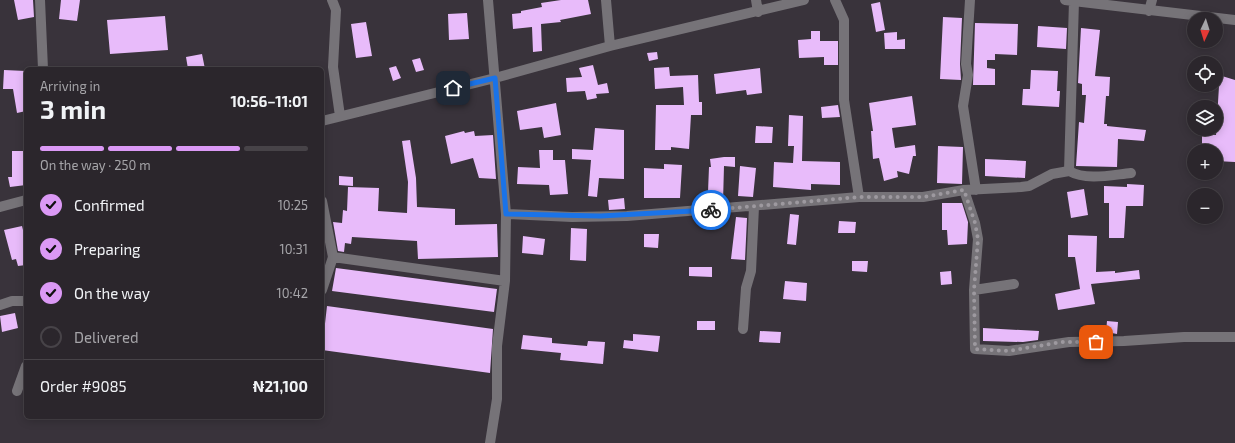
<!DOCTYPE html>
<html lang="en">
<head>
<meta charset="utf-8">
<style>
  :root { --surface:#2b262c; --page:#373238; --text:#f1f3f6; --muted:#a6a5a9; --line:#474348; --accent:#db99f5 }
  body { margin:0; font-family:"Exo 2",sans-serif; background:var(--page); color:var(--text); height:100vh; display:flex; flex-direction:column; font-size:15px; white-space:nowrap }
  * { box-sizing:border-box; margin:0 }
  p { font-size:13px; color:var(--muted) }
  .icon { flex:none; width:22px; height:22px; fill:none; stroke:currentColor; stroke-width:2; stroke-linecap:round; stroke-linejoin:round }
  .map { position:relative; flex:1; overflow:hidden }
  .details { position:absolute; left:24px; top:67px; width:300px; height:352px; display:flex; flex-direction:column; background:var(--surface); border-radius:6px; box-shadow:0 2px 10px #0003,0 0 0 1px var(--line) }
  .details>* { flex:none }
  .needle { width:26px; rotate:184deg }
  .fabs { position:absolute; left:1187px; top:12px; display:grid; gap:8px }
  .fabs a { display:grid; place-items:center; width:36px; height:36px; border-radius:50%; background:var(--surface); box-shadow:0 2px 10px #0003,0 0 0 1px var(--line); font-size:20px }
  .pin { position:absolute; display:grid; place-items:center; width:34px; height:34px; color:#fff; margin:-17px; border-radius:8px; box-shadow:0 2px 6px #0006 }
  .courier { position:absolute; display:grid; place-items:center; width:40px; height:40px; margin:-20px; border:3px solid #1a73e8; border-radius:50%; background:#fff; color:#222; box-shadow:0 1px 5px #0007 }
  .overview em { font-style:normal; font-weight:700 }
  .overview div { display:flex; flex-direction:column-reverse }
  .overview { display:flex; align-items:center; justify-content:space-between; height:68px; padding:0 16px }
  h1 { font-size:26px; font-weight:700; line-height:30px }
  .bar { display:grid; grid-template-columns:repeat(4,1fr); gap:6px 4px; align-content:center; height:48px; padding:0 16px }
  .bar i { height:5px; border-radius:3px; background:var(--line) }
  .bar .on { background:var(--accent) }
  .bar p { grid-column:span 4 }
  .line { display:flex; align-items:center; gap:10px; padding:0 16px; border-top:1px solid var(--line) }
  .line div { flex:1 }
  ol { padding:0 16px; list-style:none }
  li { display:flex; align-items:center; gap:12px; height:44px }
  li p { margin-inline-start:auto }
  li .icon { padding:4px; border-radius:50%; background:var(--accent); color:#111; stroke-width:4 }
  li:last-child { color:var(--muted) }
  li i { width:22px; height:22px; border:2px solid var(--line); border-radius:50% }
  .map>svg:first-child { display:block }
  .building { fill:#e8bbfa }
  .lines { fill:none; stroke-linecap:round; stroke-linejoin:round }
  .minor { stroke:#767378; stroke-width:10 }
  .done { stroke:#9d999f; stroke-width:4; stroke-dasharray:0 7.2 }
  .route { stroke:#1a73e8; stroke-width:5 }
</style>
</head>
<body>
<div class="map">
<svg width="1235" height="443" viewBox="0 0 1235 443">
  <rect width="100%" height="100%" fill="#39333b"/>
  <path class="building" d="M14 0H33L34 17 18 20Z
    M61 0H80L77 21 59 19Z
    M561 0H588L591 14 560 20 561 22 541 24 542 51 533 52 532 27 513 29 512 14 521 13V11L542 7 541 3Z
    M880 2 885 30 876 32 871 4Z
    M467 13 469 39 449 40 448 14Z
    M165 16 168 50 110 54 107 20Z
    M943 17 962 18 960 64 961 80 940 79Z
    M366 22 372 56 356 58 351 24Z
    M975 23 1018 24 1017 55 995 54V60H987V68L995 69V85H973Z
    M1038 26 1067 28 1066 49 1037 47Z
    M1081 28 1100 30 1095 76 1110 77 1109 96H1106L1104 124H1107V126L1146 130 1144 141 1118 139 1117 167 1076 166 1079 122 1084 123 1086 95H1082V84L1078 83Z
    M811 31H820V41H838V65H824V57L799 58 798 40 811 39Z
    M897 32V40L905 39V49H885L884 33Z
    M657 52 658 59 649 61 647 53Z
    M202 54 205 69H188L186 57Z
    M420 58 424 70 416 72 412 60Z
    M593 65 598 85 607 83 609 93 596 94 597 98 587 100 585 91 567 92 566 78 582 77 579 68Z
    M396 66 401 78 393 81 389 68Z
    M669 67 670 76 698 75 699 102H702V115H691L689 149 671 147V150H655L656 105H684L683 87 655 89 654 68Z
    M760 68 762 93 747 95 746 90 716 94 714 74Z
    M4 70 26 71V111L17 113 13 89H3Z
    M1031 70 1058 71 1057 91H1060L1059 107 1022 105 1023 89H1030Z
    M1222 76 1235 80V162L1216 161V151H1202V134L1216 135 1219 86Z
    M912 96 916 125 892 128 895 148 915 145 916 156H913L909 174 897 171 898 177 884 181 879 158 873 159 871 131H873L869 103Z
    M556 103 561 135 544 138 542 127 520 130 517 111Z
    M838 105 840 117 822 118 821 107Z
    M789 115 803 116 802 161 840 162V185L811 184V190L773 187 774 162 793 163 794 146H788Z
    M756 126 773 127 772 143H755Z
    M595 128 624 130V179L599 178 597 197 588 196 591 160 572 159V149L593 150Z
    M464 131 465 133 474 131 475 136 493 135 496 179 479 178 473 158 451 164 445 136Z
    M410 140 416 178 417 207 455 209V225L497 224 498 257 418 259 417 241 352 237 351 244 345 243 344 252 338 251 333 222 342 223 343 210 347 211 348 187 379 188 378 211 407 213 408 182 402 141Z
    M938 146 963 147 962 184 937 183Z
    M539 150H553V160H565L568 194 550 195 549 185 517 184 518 167 540 168Z
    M12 151H26V171H24L26 185 10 187 8 177H12Z
    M724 157H735V167L724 166 723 202H712V192H708L709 167H711L710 159Z
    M985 159 1026 161 1025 178 985 176Z
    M664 164 682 165 680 198H644V168L664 169Z
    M740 166 756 168 753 197 738 196Z
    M339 176 353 177V186L339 185Z
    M1127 184 1144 185 1143 206H1126L1124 238H1109V203H1104V186L1127 187Z
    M1084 189 1088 215 1071 218 1067 192Z
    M624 198 625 209 609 210 608 200Z
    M942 203H962L968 222 967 244 948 245 947 230H942Z
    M790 214 799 215 796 245 787 244Z
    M736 217 747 218 745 260 731 259Z
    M839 221 856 222 855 233H838Z
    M22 226 26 242V258H24L26 265 18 266 16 259 12 260 4 230Z
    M571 228 587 229 586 261 570 260Z
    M644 234H659L658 248 644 247Z
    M1068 235 1097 236 1096 272 1115 271V273L1139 270 1140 279 1091 284 1095 304 1058 310 1055 294 1080 289 1075 257H1068Z
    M523 236 545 239 543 255 522 253Z
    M852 261H868L867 272 852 271Z
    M689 267H712V277L689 276Z
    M336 268 497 289 494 312 332 291Z
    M951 271 952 284 941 285 940 272Z
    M785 281 807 283 806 301 783 299Z
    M327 306 493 329 490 373 322 350Z
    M15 313 18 328 2 332 0 316Z
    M697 321H715V330H697Z
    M1107 321 1118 322 1117 334 1106 332Z
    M983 328 1039 331 1038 340 1023 342 983 341Z
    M760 331 781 332 780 343 759 342Z
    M633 334 660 336 658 352 623 348 624 340 633 341Z
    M523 335 552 338V343L587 346 588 341 605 342 603 364 560 360 561 353 521 349Z"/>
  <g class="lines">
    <path class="minor" d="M40 0 43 69
      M332 0 336 10 333 67 340 116
      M488 0 506 214 505 281 497 346V399L490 443
      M606 0 610 46
      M756 0 758 12
      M835 0 844 20V100L859 197
      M970 0 966 64 968 75 963 106 976 190
      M1065 0 1235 20
      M1149 11 1152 0
      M322 121 495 78 610 46 804 0
      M1069 171 1074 1
      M964 190 975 223 978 239 974 290 975 349 1009 351 1069 342 1124 341 1184 337H1235
      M322 201 333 257 322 290
      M0 207 26 200
      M506 214 572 217 627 216 859 197H923L964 190 1021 187 1029 186 1052 174 1069 171C1087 181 1111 175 1131 173
      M333 257 505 281
      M974 290 1014 284
      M0 305 12 301H26
      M743 329 746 288 751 271 754 207
      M17 391 26 366"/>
  </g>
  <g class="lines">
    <path class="done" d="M711 210 859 197H923L964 190 975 223 978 239 974 290 975 349 1009 351 1061 342H1096"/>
    <path class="route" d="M453 88 495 78 506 214 600 216 711 210"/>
  </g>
</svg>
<div class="fabs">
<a><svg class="needle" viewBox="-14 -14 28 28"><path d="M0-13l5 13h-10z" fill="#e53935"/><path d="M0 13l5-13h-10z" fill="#a6a5a9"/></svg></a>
<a><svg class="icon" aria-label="locate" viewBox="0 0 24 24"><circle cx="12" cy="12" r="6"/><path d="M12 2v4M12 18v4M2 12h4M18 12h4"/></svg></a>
<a><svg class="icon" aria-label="layers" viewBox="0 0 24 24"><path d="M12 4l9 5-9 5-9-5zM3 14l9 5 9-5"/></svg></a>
<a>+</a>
<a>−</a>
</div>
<div class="pin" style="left:1096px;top:342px;background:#ea580c"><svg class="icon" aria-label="bag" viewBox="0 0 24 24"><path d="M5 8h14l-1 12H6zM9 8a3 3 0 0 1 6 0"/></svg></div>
<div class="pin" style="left:453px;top:88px;background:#1f2937"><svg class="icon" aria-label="home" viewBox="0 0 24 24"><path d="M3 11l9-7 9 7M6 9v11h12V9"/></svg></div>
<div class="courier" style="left:711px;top:210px"><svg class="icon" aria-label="bike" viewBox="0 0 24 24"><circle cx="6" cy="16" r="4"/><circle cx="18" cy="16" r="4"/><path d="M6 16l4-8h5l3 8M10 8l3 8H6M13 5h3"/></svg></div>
<section class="details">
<div class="overview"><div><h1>3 min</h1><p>Arriving in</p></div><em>10:56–11:01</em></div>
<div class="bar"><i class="on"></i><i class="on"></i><i class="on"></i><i></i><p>On the way · 250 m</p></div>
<ol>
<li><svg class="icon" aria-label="check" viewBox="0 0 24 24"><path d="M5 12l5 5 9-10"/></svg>Confirmed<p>10:25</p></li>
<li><svg class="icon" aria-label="check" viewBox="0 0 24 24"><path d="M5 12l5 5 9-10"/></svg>Preparing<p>10:31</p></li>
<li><svg class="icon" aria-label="check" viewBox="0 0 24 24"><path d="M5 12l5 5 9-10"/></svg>On the way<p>10:42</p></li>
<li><i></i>Delivered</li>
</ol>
<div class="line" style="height:52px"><div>Order #9085</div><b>₦21,100</b></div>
</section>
</div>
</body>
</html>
